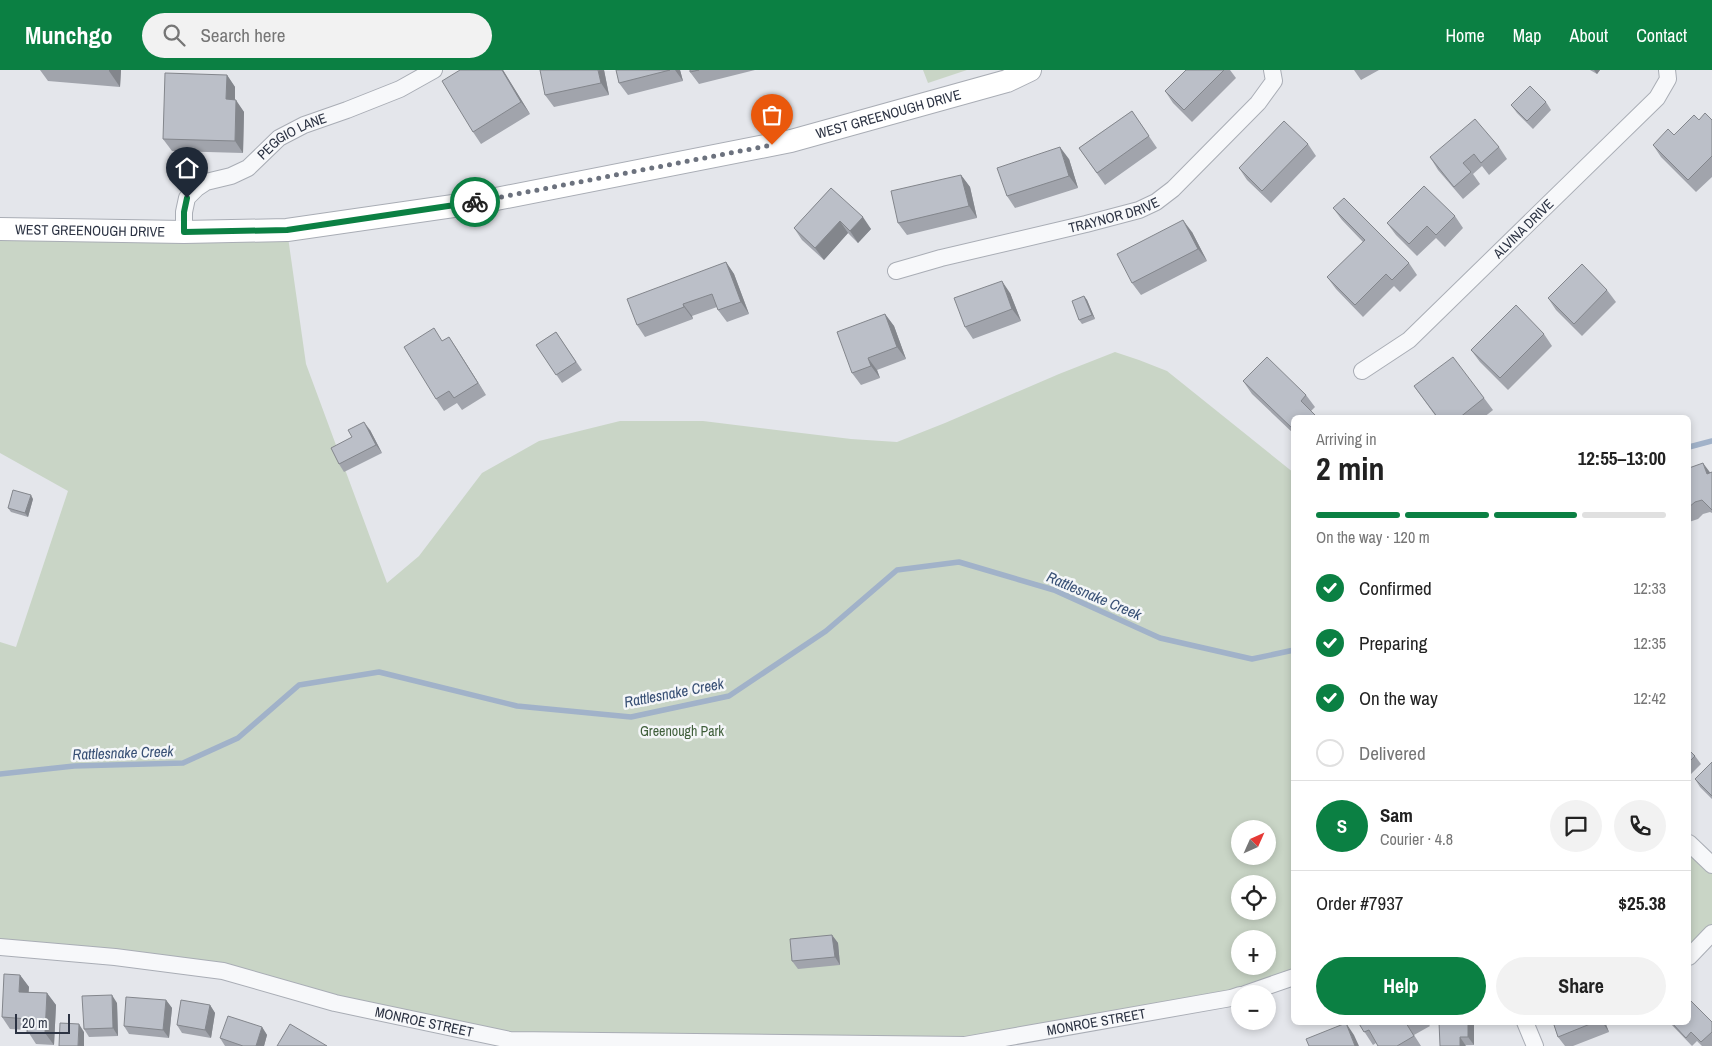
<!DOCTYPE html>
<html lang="en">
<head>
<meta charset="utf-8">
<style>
  :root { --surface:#fff; --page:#f2f2f2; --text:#222; --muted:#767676; --line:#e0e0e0; --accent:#0b8043 }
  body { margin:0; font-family:"Archivo Narrow",sans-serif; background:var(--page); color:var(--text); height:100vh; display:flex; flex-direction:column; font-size:19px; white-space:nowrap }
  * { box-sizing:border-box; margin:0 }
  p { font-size:16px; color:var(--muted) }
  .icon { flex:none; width:28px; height:28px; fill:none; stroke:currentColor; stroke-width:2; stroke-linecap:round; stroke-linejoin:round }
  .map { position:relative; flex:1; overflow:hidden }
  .details { position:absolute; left:1291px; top:345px; width:400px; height:610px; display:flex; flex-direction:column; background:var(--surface); border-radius:8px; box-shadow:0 2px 8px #0003 }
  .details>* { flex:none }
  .needle { width:32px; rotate:45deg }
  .controls { position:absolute; left:1231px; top:750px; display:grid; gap:10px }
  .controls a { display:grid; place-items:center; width:45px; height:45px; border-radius:50%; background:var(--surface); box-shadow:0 2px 8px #0003; font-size:25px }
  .scale { position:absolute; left:15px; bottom:12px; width:55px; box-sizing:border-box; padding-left:5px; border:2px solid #2c3343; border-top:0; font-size:14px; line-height:18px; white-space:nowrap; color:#2c3343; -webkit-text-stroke:4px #f4f6f8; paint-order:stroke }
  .pin { position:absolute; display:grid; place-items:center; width:42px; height:42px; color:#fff; margin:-51px -21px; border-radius:50% 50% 50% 0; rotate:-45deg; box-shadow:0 0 5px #0007 }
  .pin .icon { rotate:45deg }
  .courier { position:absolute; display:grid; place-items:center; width:50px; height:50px; margin:-25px; border:4px solid #0b8043; border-radius:50%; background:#fff; color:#222; box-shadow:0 1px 6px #0007 }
  .head em { font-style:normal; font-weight:700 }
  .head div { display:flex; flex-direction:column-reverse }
  .head { display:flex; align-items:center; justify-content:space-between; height:85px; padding:0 25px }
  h1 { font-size:32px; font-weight:700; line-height:38px }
  .bar { display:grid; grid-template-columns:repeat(4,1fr); gap:8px 5px; align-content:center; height:60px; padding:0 25px }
  .bar i { height:6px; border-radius:4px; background:var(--line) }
  .bar .active { background:var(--accent) }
  .bar p { grid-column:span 4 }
  .line { display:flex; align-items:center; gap:12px; padding:0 25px; border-top:1px solid var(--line) }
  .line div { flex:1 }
  .round { display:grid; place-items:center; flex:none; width:52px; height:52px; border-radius:26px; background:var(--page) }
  ol { padding:0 25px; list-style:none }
  li { display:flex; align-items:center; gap:15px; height:55px }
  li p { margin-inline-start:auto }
  li .icon { padding:5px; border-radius:50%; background:var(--accent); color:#fff; stroke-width:4 }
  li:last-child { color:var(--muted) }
  li i { width:28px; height:28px; border:2px solid var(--line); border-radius:50% }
  .action { display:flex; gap:10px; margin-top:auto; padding:10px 25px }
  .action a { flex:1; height:58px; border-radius:30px; background:var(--accent); color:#fff; font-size:20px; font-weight:700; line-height:58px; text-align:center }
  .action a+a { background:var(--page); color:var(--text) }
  header { display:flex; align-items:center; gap:30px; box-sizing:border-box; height:70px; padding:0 25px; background:var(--accent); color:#fff }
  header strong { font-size:24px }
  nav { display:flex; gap:28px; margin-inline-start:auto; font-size:18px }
  .search { width:350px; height:45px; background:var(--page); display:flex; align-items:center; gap:12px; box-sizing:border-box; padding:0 18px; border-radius:28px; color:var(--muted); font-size:19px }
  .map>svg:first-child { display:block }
  .green { fill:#c9d5c6; fill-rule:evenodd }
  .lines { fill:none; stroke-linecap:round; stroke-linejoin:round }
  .stream { stroke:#a1b2c9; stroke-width:5.5 }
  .street-casing { stroke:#a9adb5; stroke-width:18 }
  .secondary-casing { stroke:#a9adb5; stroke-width:24 }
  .street { stroke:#f7f8fa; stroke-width:16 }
  .secondary { stroke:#fff; stroke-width:22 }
  .wall { fill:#a1a4ac }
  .shaded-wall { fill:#83868c }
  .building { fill:#bbbfc8; stroke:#83868c }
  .done { stroke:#6c727e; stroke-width:5; stroke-dasharray:0 9 }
  .route { stroke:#0b8043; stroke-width:6 }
  .labels { text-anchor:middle; stroke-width:5; stroke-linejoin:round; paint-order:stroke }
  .street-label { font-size:14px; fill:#2c3343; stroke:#f4f6f8 }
  .park-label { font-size:14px; fill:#3f5e3a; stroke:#f4f6f8 }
  .water-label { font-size:15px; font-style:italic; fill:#385075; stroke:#f4f6f8 }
</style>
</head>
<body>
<header>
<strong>Munchgo</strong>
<div class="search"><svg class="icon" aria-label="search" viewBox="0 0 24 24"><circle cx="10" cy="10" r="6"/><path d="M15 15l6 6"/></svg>Search here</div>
<nav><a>Home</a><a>Map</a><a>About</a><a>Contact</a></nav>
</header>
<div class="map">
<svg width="1712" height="976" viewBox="0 0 1712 976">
  <rect width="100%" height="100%" fill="#e4e6eb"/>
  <path class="green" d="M923 0H967L928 13Z
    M0 159 287 160 306 294 387 513 419 486 482 403 539 371 620 351H703L851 369 897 372 945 353 1059 304 1115 282 1139 290 1167 301 1294 403V907L965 975 510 970 223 901 0 877V572L16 577 68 421 0 383ZM1240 759H1268V786H1240ZM1240 814H1268V841H1240ZM1240 869H1268V896H1240Z
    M1689 773 1712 795V863L1689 887Z"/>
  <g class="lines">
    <path class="stream" d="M1689 377 1712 371
      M0 704 74 696 183 693 238 668 299 615 379 602 517 636 631 647 729 626 826 561 897 500 959 492 1054 520 1160 568 1252 589 1294 580"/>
    <g class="street-casing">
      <g id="street">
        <path id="s1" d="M184 162V142L187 128 197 118 206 112 231 106 248 98 279 68 304 55 347 40 400 19 434 0"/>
        <path id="s2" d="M896 201 941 188 1086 154 1139 140 1156 132 1173 119 1258 33 1274 11 1272 0"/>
        <path id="s3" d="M1362 301 1409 270 1657 28 1668 9 1667 0"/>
        <path d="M1689 773 1712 795"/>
        <path id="s4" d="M0 877 115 887 223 901 335 933 510 970 965 975 1231 928 1240 925"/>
        <path d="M1689 887 1712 863"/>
        <path d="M1245 924 1294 907"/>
        <path d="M1525 952 1535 976"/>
      </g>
    </g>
    <g class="secondary-casing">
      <g id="secondary">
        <path id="s5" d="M0 159 184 162 287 160 481 132 791 71 1007 11 1030 0"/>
      </g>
    </g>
    <use href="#street" class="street"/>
    <use href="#secondary" class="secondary"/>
  </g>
  <path class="wall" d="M40 0H121L120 17 48 11Z
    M460 0H503L530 44 481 74 473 62Z
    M604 0 609 25 554 37 545 25Z
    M616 0H680L683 11 628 25 619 13Z
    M690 0H755L699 14 690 2Z
    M1186 0H1230L1236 8 1192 52 1173 33 1165 21Z
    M1354 0H1379L1361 10Z
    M1590 0H1600L1597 4Z
    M227 5 235 17V30L244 42 243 83 172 81 163 69Z
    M1546 32 1551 40 1533 59 1517 43 1511 35Z
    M1132 41 1157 78 1105 115 1079 78Z
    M1699 50H1712V107L1696 122 1661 87 1653 75 1674 65Z
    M1308 74 1316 86 1271 133 1247 110 1239 98Z
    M1499 77 1507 89 1489 105 1482 96 1473 104 1480 114 1463 129 1438 100 1430 87Z
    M1069 89 1078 118 1015 138 1007 126Z
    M961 105 970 117 977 148 907 165 898 153Z
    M831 118 871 159 858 173 848 163 824 190 802 170 794 158Z
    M1333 138 1409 193 1417 205 1400 222 1394 216 1363 247 1336 219 1327 207 1363 172 1342 150Z
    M1455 146 1463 158 1445 177 1436 168 1417 186 1396 165 1387 153Z
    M1192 162 1207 191 1141 225 1132 213Z
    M726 192 734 204 749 244 727 252 718 240 717 237 692 246 693 249 645 267 637 255Z
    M1607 220 1616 232 1582 266 1556 240 1548 228Z
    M1010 223 1021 251 973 269 965 257Z
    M1084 226 1087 230 1095 249 1082 254 1079 250Z
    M885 244 894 256 906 289 877 300 880 308 861 315 852 303Z
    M556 262 582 300 562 313 536 275Z
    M1544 264 1552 276 1508 320 1480 292 1471 280Z
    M449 267 486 325 462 340 457 333 444 341 436 329 443 271Z
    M1243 311 1306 325 1315 337 1311 341 1294 348V364L1252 324Z
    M1414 316 1484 328 1493 340 1483 348H1437Z
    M370 360 382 383 344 402 339 394 352 367Z
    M1689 398 1710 403 1712 402V443L1710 442 1703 444 1698 449 1689 452Z
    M33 429 28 447 11 442 8 438Z
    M1689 680 1695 686 1701 694 1689 706Z
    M1712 692V729L1700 717 1695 709Z
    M832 865 838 873 840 895 798 899 792 891Z
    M20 905 29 917 28 922 47 923 56 935 54 975 36 974 27 960 10 959 2 947Z
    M166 930 172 938 169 968 129 964 124 956Z
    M117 933 118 966 89 967 84 959Z
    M210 935 215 943 211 968 182 963 177 955Z
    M1358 952H1427L1430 956 1414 965 1421 976H1378L1376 973 1373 975Z
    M1474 952V975L1440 976Z
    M1553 952H1605L1609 962 1573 976H1565L1558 967Z
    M1669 952H1712V976H1702L1697 971 1692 976Z
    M262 957 267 965 264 976H225L220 968Z"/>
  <path class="shaded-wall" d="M109 0H121L120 17 109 1Z
    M502 0H503L530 44 521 32Z
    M598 0H604L609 25 601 13Z
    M675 0H680L683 11Z
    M1594 0H1600L1597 4Z
    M227 5 235 17V41L226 29Z
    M236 30 244 42 243 83 235 71Z
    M1060 77 1069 89 1078 118 1069 106Z
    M961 105 970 117 977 148 969 136Z
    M863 147 871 159 858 173 850 161Z
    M1183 150 1192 162 1207 191 1198 179Z
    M840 151 848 163 824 190 815 178Z
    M726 192 734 204 749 244 741 232Z
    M1002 211 1010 223 1021 251 1012 239Z
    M1084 226 1087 230 1095 249 1092 245Z
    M683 234 692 246 693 249 684 237Z
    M885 244 894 256 906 289 897 277Z
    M449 267 457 279 486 325 478 313Z
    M868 288 877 300 880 308 871 296Z
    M364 352 370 360 382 383 376 375Z
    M1703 393 1712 405 1707 404Z
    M31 425 33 429 28 447 25 443Z
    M832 865 838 873 840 895 835 887Z
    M20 905 29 917 28 934 19 922Z
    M47 923 56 935 54 975 45 963Z
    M112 925 117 933 118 966 113 958Z
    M166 930 172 938 169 968 163 960Z
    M210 935 215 943 211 968 205 960Z
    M1468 952H1474V975L1468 967Z
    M1602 952H1605L1609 962Z
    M1346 953 1354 965 1359 976H1355Z
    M79 954 84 962V976H78Z
    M262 957 267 965 264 976H256Z
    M1460 967 1466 976H1460Z"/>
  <path class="building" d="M460 0H502L521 32 473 62 442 11Z
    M540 0H598L601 13 545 25Z
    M616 0H670L619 13Z
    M690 0H699L690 2Z
    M1186 0H1224L1184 40 1165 21Z
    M165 3 227 5 226 29 236 30 235 71 163 69Z
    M1530 16 1546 32 1527 51 1511 35Z
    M1132 41 1149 66 1097 103 1079 78Z
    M1705 43 1712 50V86L1688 110 1653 75 1668 59 1674 65 1694 45 1699 50Z
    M1475 49 1499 77 1481 93 1474 84 1463 93 1471 102 1454 117 1430 87Z
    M1284 51 1308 74 1262 121 1239 98Z
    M1060 77 1069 106 1007 126 997 98Z
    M961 105 969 136 898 153 891 121Z
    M1424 116 1455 146 1436 165 1427 156 1409 174 1387 153Z
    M831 118 863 147 850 161 840 151 815 178 794 158Z
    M1344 128 1409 193 1392 210 1386 204 1355 235 1327 207 1365 170 1333 138Z
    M1183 150 1198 179 1132 213 1117 184Z
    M726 192 741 232 718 240 712 224 683 234 684 237 637 255 627 229Z
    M1582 194 1607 220 1574 254 1548 228Z
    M1002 211 1012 239 965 257 954 228Z
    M1084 226 1092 245 1079 250 1072 231Z
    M1516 235 1544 264 1500 308 1471 280Z
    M885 244 897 277 868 288 871 296 852 303 837 262Z
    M434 258 442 271 449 267 478 313 454 328 449 321 436 329 404 277Z
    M556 262 576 292 556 305 536 275Z
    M1267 287 1306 325 1301 331 1318 348H1294V360L1243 311Z
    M1453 287 1484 328 1459 348H1438L1414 316Z
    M364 352 376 375 339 394 331 378 352 367 348 360Z
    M1703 393 1707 404 1712 402V440L1702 430 1695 432 1689 437V398Z
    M13 420 31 425 25 443 8 438Z
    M1689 680 1695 686 1689 692Z
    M1712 692V726L1695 709Z
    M832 865 835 887 792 891 790 869Z
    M4 904 20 905 19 922 47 923 45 963 27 962 28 949 2 947Z
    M112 925 113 958 84 959 82 926Z
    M126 927 166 930 163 960 124 956Z
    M1689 929 1712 952V962L1701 972 1691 962 1686 968 1671 952H1689Z
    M181 930 210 935 205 960 177 955Z
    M228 946 262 957 256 976H243L220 968Z
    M1358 952H1408L1406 953 1414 966 1397 976H1378L1369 960 1364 962Z
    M1439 952H1468V967H1460V976H1440Z
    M1553 952H1595L1558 967Z
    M60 953 79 954 78 976H59Z
    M1346 953 1355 976H1309L1306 969Z
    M290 954 327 976H277Z"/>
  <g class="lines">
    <path class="done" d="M475 132 772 75"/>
    <path class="route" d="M187 128 184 142V162L287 160 475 132"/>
  </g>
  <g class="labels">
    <g class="street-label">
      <text dy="5" stroke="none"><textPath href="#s5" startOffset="900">WEST GREENOUGH DRIVE</textPath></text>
      <text dy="5" stroke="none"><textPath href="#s1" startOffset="159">PEGGIO LANE</textPath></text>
      <text dy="5" stroke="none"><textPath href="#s2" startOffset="225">TRAYNOR DRIVE</textPath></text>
      <text dy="5" stroke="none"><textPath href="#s3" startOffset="216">ALVINA DRIVE</textPath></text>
      <text dy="5" stroke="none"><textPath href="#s5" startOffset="90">WEST GREENOUGH DRIVE</textPath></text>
      <text dy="5" stroke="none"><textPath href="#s4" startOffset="432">MONROE STREET</textPath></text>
      <text dy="5" stroke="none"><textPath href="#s4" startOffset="1108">MONROE STREET</textPath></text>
    </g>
    <g class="park-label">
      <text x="682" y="666">Greenough Park</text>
    </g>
    <g class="water-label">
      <text transform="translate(1094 526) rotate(23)" y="5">Rattlesnake Creek</text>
      <text transform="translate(674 623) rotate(-11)" y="5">Rattlesnake Creek</text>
      <text transform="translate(123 683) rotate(-2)" y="5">Rattlesnake Creek</text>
    </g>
  </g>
</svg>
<div class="controls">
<a><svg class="needle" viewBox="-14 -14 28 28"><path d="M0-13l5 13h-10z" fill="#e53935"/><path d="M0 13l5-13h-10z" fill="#767676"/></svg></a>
<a><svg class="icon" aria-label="locate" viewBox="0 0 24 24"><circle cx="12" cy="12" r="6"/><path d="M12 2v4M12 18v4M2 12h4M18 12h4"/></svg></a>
<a>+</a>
<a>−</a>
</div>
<div class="scale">20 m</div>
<div class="pin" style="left:772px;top:75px;background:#ea580c"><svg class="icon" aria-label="bag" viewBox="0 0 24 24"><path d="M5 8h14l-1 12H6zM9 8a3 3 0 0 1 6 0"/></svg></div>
<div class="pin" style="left:187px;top:128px;background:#1f2937"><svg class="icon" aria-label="home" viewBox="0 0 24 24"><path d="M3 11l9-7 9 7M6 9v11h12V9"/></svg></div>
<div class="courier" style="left:475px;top:132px"><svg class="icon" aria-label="bike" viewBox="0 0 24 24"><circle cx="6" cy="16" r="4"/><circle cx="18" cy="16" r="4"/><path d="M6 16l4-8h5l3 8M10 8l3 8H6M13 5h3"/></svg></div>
<section class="details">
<div class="head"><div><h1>2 min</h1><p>Arriving in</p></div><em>12:55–13:00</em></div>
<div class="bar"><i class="active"></i><i class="active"></i><i class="active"></i><i></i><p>On the way · 120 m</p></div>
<ol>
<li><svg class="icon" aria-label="check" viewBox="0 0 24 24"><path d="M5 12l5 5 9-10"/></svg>Confirmed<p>12:33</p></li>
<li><svg class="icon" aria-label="check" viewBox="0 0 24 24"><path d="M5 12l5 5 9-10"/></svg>Preparing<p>12:35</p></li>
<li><svg class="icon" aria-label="check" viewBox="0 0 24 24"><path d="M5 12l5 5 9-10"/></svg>On the way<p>12:42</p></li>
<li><i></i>Delivered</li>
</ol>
<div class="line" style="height:90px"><b class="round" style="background:var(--accent);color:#fff">S</b><div><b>Sam</b><p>Courier · 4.8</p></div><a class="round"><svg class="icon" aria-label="chat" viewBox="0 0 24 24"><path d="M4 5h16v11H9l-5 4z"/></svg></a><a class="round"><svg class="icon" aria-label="phone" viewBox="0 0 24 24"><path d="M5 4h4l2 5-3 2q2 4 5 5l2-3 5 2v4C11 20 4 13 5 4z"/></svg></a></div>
<div class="line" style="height:65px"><div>Order #7937</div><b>$25.38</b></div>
<div class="action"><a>Help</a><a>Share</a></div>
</section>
</div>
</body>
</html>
